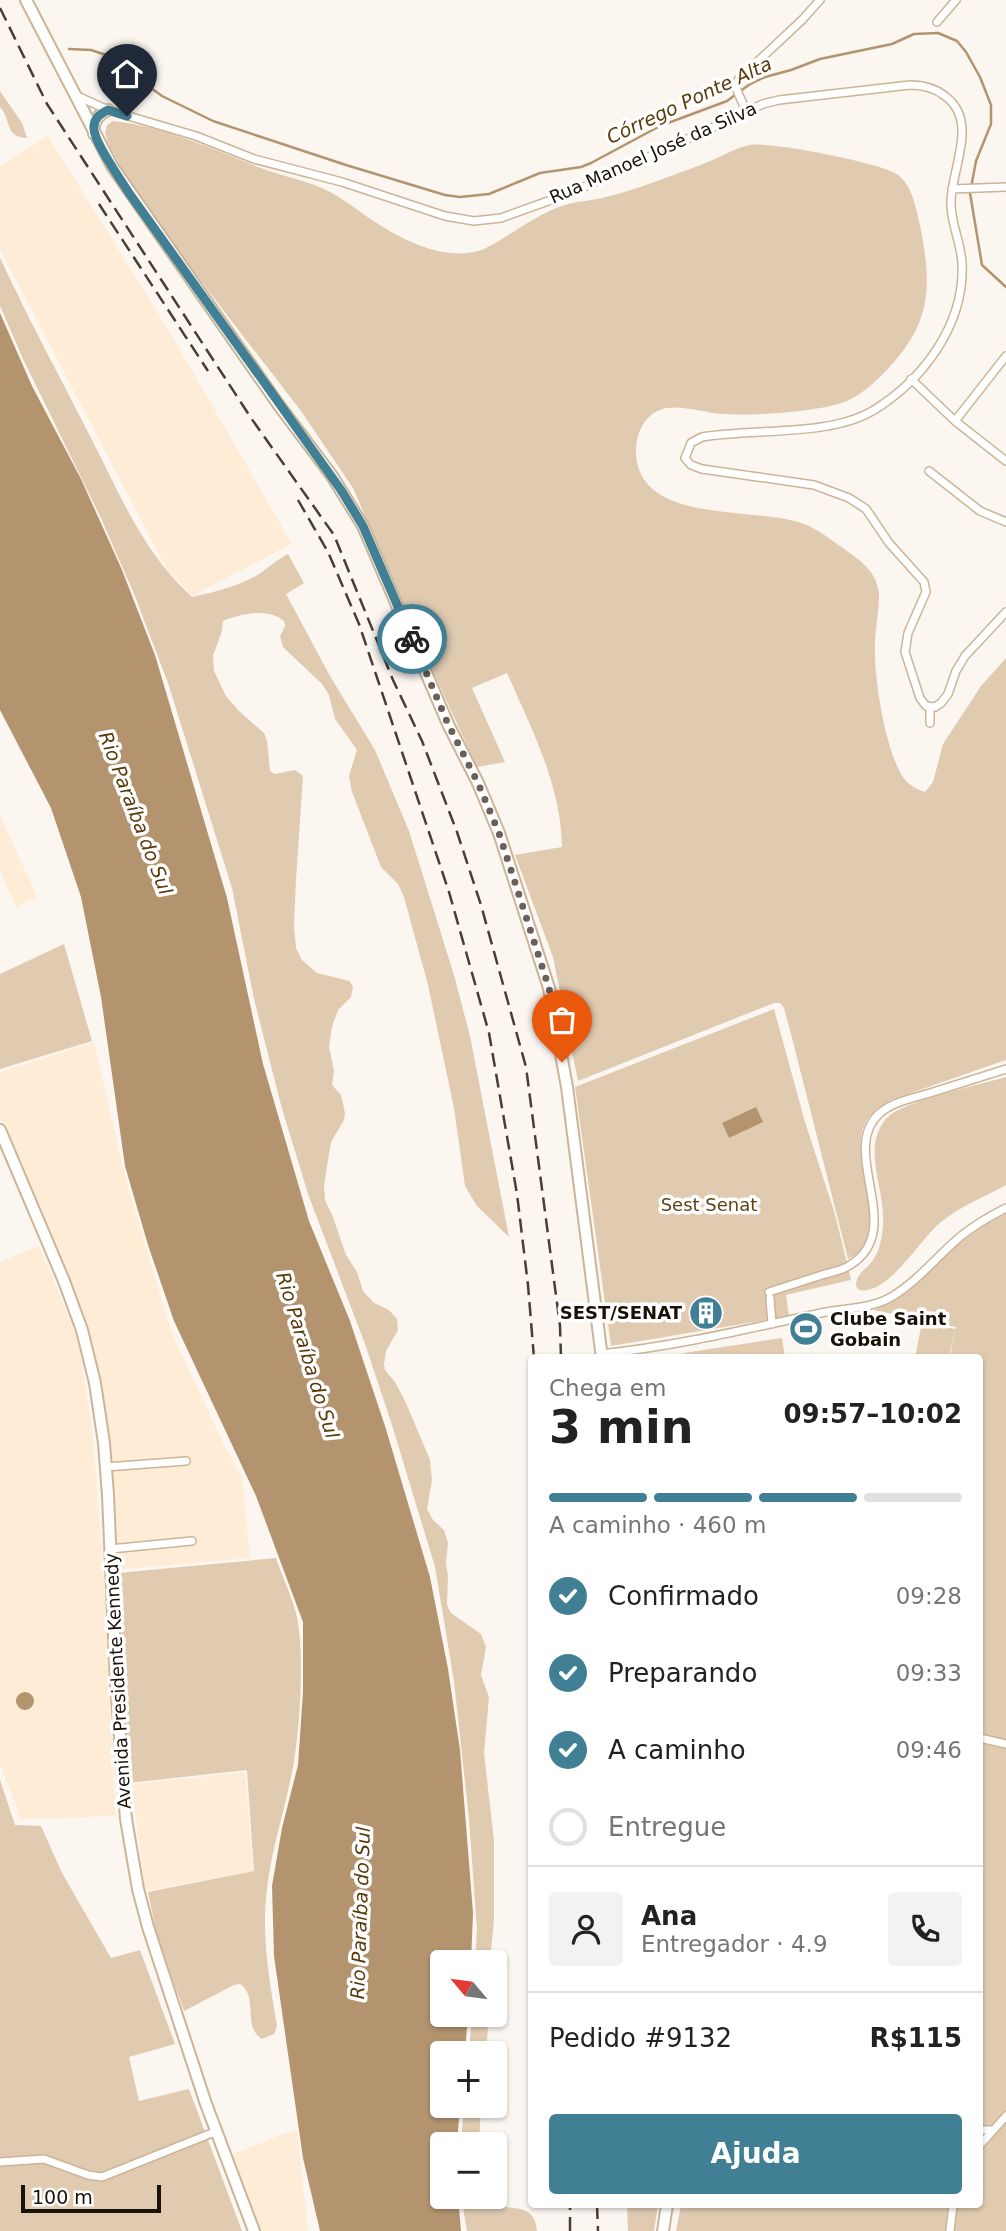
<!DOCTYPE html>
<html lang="pt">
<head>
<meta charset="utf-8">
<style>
  :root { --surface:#fff; --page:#f2f2f2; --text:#222; --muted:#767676; --line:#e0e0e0; --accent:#418094 }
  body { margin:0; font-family:"DejaVu Sans",sans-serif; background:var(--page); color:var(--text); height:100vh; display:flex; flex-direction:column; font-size:26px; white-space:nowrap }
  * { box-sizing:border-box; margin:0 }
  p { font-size:23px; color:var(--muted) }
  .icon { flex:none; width:38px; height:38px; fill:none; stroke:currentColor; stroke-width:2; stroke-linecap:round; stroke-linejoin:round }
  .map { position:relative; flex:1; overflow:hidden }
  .drawer { position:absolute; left:528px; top:1354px; width:455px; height:854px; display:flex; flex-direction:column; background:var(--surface); border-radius:7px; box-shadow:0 2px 5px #0004 }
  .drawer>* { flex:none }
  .needle { width:46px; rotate:299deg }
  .buttons { position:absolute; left:430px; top:1950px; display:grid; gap:14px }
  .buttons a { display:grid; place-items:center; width:77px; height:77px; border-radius:7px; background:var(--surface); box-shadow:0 2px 5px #0004; font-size:35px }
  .scale { position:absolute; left:21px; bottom:18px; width:140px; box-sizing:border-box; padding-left:7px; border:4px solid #1a1107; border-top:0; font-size:19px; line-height:24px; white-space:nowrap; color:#1a1107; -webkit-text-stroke:5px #fff; paint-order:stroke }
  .pin { position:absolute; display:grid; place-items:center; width:60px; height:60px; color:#fff; margin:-72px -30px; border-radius:50% 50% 50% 0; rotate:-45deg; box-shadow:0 0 7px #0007 }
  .pin .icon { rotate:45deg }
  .courier { position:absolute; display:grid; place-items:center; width:70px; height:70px; margin:-35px; border:5px solid #418094; border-radius:50%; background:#fff; color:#222; box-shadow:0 2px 9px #0007 }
  .headline em { font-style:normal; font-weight:700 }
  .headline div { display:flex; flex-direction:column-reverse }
  .headline { display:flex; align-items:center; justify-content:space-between; height:119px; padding:0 21px }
  h1 { font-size:46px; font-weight:700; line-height:52px }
  .bar { display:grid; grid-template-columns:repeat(4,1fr); gap:10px 7px; align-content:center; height:84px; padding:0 21px }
  .bar i { height:9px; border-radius:5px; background:var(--line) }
  .bar .current { background:var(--accent) }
  .bar p { grid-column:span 4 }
  .line { display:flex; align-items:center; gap:18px; padding:0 21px; border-top:2px solid var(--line) }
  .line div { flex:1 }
  .round { display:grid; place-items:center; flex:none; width:74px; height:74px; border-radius:7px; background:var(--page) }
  ol { padding:0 21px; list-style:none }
  li { display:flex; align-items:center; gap:21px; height:77px }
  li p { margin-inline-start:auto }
  li .icon { padding:7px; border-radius:50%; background:var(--accent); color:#fff; stroke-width:4 }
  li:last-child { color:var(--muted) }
  li i { width:38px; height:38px; border:4px solid var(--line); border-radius:50% }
  .button { display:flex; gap:14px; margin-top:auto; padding:14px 21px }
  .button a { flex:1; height:80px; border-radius:7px; background:var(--accent); color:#fff; font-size:28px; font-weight:700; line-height:80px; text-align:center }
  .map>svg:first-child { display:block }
  .built { fill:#ffecd7 }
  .green { fill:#e0cbb1 }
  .water { fill:#b3946f }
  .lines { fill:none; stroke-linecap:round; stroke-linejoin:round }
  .stream { stroke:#b3946f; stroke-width:2.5 }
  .street-casing { stroke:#ccb497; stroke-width:10 }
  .secondary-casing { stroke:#ccb497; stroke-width:14 }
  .street { stroke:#fff; stroke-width:7 }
  .secondary { stroke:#fff; stroke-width:10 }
  .rail { stroke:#473e35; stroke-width:2.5; stroke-dasharray:14 7; stroke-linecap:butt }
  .done { stroke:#696159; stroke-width:7; stroke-dasharray:0 12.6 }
  .route { stroke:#418094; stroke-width:9 }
  .labels { text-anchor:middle; stroke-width:7; stroke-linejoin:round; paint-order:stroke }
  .street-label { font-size:18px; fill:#1a1107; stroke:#fff }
  .park-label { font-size:18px; fill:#614113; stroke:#fff }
  .poi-label { font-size:18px; font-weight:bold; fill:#1a1107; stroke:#fff; text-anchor:end }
  .water-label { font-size:19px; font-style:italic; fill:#5a3a0a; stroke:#fff }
</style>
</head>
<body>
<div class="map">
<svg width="1006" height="2231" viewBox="0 0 1006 2231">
  <rect width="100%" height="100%" fill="#fbf6f0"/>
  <path class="built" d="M48 136 172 336 292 544 192 596 166 568 0 249V166Z
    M0 815 37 897 16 907 0 871Z
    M94 1042 126 1180 171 1331 224 1445 242 1477 250 1558 115 1570 106 1420 103 1391 91 1339 85 1317 0 1118V1072Z
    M39 1246 78 1339 93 1436 104 1579 116 1816 21 1819 0 1764V1262Z
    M245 1772 253 1871 145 1891 132 1784Z
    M297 2129 308 2231H256L230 2155Z"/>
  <path class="green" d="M0 91 22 123 27 138C4 137 12 120 0 107Z
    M113 121C166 127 213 149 261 168 279 175 299 179 317 186 338 194 354 208 372 220 402 240 445 262 482 250 510 237 535 214 565 205 577 201 590 201 602 198 624 193 646 185 668 177 683 171 699 166 715 159 726 154 738 147 750 145 769 141 881 163 897 174 912 185 916 208 920 225 929 272 934 310 903 351 889 369 869 391 847 401 820 412 753 416 722 414 705 413 676 403 660 410 644 416 636 434 636 450 635 524 751 507 798 522 816 527 831 540 847 551 863 562 877 573 879 594 879 614 874 634 875 654 875 684 887 759 906 781 911 786 918 790 925 792L933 782 943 744 981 686 1006 658V1060L891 1100C880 1107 869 1113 864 1126 848 1158 894 1241 848 1259L791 1034 784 1008 780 1003H774L578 1081 553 957 515 855 562 847C561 785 532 730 507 673L472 688 505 762 477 767 424 652 353 488 301 411 183 258 143 201 122 169 108 143 105 133 107 125Z
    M0 258C29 320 61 379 92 440 122 498 142 551 192 597 215 592 235 587 256 576 267 569 276 560 288 554L304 583 286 594 330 676 375 750 409 831 454 975 470 1036 509 1237 477 1206 465 1186 454 1108 428 985 404 897 398 884 381 867 352 792 349 776 357 750 335 719 329 695 322 684 283 647 280 636 285 626 284 621C268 607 240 614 223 621L222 631 213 656 214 671 226 696 239 711 264 733 267 741 270 771 275 774 295 770 303 776 296 879 294 926 296 948 302 960 317 973 349 981 353 986 351 997 338 1010 332 1027 329 1047 334 1071 332 1085 341 1095 345 1113 344 1120 331 1142 324 1185 325 1200 333 1217 346 1255 357 1272 363 1291 374 1303 389 1310 397 1319 398 1330 386 1351 384 1364 385 1370 395 1382 406 1403 430 1460 432 1480 427 1509 433 1520 444 1530 448 1543 446 1563 448 1576 447 1605 451 1613 481 1634 486 1647 481 1675 489 1697 484 1753 494 1841V1919L490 1962H475L477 1930 469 1819 454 1681 435 1567 392 1425 365 1344 308 1194 281 1105 254 999 232 888 168 683 134 594 100 516 23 359 0 306Z
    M64 944 92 1041 0 1069V974Z
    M774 1009 805 1122 835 1214 851 1280 786 1295 789 1316 611 1346 575 1087Z
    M1006 1077V1185C984 1197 959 1207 940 1223 920 1239 888 1296 859 1290L856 1286C856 1273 866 1270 873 1260 880 1250 882 1237 883 1225 885 1197 872 1171 875 1144 876 1135 881 1123 889 1116 906 1101 981 1084 1006 1077Z
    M1006 1213V2231H676L681 2205H980V1358H950L955 1330 949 1358H915L922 1322 955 1329 956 1327 873 1310C913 1297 934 1257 967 1234 979 1225 993 1219 1006 1213Z
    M782 1338 785 1358H685L684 1353Z
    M276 1558C282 1576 291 1594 296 1613 305 1649 300 1725 294 1762 286 1808 270 1851 266 1898 262 1941 270 1984 277 2026L274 2034 262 2039C242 2027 259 1997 240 1984L234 1985 184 2011 157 1936 148 1892 254 1871 247 1770 128 1783 118 1573Z
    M0 1780 15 1825 41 1826 62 1873 111 1958 140 1950 175 2044 129 2057 139 2101 189 2089 242 2231H0Z
    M472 2014H489L486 2053H469Z
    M464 2105H481L479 2144H461Z
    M461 2196H487C501 2218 534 2195 537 2231H467Z
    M627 2205H658L654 2231H628Z"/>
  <path class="water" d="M0 313 32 386 81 479 122 570 155 655 227 898 263 1064 309 1221 350 1321 385 1426 430 1577 448 1669 460 1750 473 1913 471 1962H443V2014H468L465 2053H443V2105H460L457 2144H443V2196H458L461 2231H320L303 2158 274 1956 272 1886 282 1828 298 1765 303 1692V1622L256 1496 174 1321 148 1245 125 1166 101 997 81 897 51 808 0 710Z
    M756 1107 763 1122 729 1138 722 1123Z
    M16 1701a9 9 0 1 1 18 0a9 9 0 1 1-18 0Z"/>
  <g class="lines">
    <path class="stream" d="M69 49 91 50 106 55 162 96 213 121 346 165 445 195 460 197 489 194 540 173 581 167 591 163 660 126 727 101 750 84 765 77 791 70 820 59 892 44 914 34 938 33 957 41 966 52 980 77 991 105V124L976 161 970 193 982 265 1006 287"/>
    <g class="street-casing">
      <path id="street" d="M937 22 956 0
        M75 95 108 110 196 136 254 159 342 182 445 216 474 221 501 218 573 192 763 104 779 100 910 85C923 85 935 88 945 96 979 121 952 167 951 201 950 222 961 242 962 263 965 324 924 379 874 410 830 437 753 428 702 437L691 443 685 458 691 465 702 469 814 485 849 498 866 509 889 543 924 582 926 592 908 633 905 652 920 698 926 706 935 707 941 703 948 694 956 671 965 656 1006 612
        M746 111 736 88 738 80 802 20 820 0
        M952 189 1006 187
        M911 379 955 421 1006 461
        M955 421 1006 356
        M929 471 980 511 1006 522
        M930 707V723
        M769 1292C788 1286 806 1280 825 1274 833 1272 843 1270 850 1265 908 1230 837 1150 880 1113 893 1102 913 1098 930 1093 955 1085 981 1077 1006 1069
        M770 1298 772 1324
        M601 1354C677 1346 747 1329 821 1313 845 1308 872 1309 893 1296 919 1280 938 1255 961 1236 975 1225 990 1216 1006 1208
        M106 1467 186 1461
        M110 1549 192 1541
        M980 1738 1006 1744
        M980 2130H993
        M980 2145 1006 2116
        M0 2162 44 2159 88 2175 102 2177 217 2131
        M950 2231 953 2205"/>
    </g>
    <g class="secondary-casing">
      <path id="secondary" d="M26 0 112 166 278 404 332 476 363 526 448 724 478 783 499 833 549 988 567 1087 602 1358
        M94 134C92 123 97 115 108 110
        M0 1130 64 1281 82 1330 95 1383 104 1443 108 1495 116 1683 126 1819 138 1889 148 1927 206 2104 254 2231
        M663 2231 667 2205"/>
    </g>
    <use href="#street" class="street"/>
    <use href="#secondary" class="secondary"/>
    <path class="rail" d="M0 8 47 104 251 418 334 535 393 680 422 741 457 832 481 905 526 1067 560 1326 561 1358
      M99 204 208 371
      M298 500 328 552 359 624 449 892 489 1033 517 1194 528 1285 534 1358
      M597 2205 598 2231
      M570 2231V2205"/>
  </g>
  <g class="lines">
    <path class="done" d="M412 639 448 724 478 783 499 833 549 988 562 1062"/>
    <path class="route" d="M127 116 108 110C100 114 94 118 94 127 92 140 121 180 129 193L341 490 363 526 412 639"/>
  </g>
  <defs>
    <g id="building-disc" transform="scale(1.75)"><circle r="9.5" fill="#418094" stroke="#fff"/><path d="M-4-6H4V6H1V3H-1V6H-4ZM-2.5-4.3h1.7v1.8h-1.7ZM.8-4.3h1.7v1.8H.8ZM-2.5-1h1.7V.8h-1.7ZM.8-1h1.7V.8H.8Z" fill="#fff"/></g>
    <g id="stadium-disc" transform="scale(1.75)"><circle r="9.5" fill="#418094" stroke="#fff"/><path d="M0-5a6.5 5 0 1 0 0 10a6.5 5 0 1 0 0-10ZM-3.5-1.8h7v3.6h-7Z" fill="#fff"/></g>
  </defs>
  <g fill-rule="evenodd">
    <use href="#building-disc" x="706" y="1313"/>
    <use href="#stadium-disc" x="806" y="1329"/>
  </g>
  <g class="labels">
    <g class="street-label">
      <text transform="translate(653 153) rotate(-24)" y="6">Rua Manoel José da Silva</text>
      <text transform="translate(118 1681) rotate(-93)" y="6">Avenida Presidente Kennedy</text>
    </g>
    <g class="park-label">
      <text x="709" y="1211">Sest Senat</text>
    </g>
    <g class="poi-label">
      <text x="682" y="1319">SEST/SENAT</text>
      <text x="830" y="1325" text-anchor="start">Clube Saint<tspan x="830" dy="21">Gobain</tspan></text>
    </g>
    <g class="water-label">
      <text transform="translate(689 100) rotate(-25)" y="7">Córrego Ponte Alta</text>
      <text transform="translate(136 813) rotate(69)" y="7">Rio Paraíba do Sul</text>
      <text transform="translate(308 1355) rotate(73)" y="7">Rio Paraíba do Sul</text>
      <text transform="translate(360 1913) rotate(-88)" y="7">Rio Paraíba do Sul</text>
    </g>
  </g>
</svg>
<div class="buttons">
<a><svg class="needle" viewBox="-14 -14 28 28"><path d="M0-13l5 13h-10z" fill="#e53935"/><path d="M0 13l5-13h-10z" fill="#767676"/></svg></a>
<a>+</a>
<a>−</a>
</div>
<div class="scale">100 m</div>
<div class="pin" style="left:562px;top:1062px;background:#ea580c"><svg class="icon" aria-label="bag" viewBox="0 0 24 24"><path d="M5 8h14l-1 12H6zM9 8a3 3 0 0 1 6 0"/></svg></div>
<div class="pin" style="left:127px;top:116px;background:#1f2937"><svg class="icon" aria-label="home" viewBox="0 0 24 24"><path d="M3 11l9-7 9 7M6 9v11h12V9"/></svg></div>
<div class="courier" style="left:412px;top:639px"><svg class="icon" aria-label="bike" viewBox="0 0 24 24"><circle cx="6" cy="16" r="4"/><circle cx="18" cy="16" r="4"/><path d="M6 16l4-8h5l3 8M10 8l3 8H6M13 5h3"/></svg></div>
<section class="drawer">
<div class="headline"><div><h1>3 min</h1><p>Chega em</p></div><em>09:57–10:02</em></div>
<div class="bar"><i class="current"></i><i class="current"></i><i class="current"></i><i></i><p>A caminho · 460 m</p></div>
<ol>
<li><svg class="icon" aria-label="check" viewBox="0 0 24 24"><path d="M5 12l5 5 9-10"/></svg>Confirmado<p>09:28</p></li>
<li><svg class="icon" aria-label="check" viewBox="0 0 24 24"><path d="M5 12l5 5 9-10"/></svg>Preparando<p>09:33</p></li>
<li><svg class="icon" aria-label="check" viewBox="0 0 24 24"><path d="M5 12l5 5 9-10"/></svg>A caminho<p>09:46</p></li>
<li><i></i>Entregue</li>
</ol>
<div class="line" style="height:126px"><a class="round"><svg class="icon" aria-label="person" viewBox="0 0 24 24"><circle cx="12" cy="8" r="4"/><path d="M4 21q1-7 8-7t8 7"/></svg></a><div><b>Ana</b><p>Entregador · 4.9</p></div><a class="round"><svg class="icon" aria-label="phone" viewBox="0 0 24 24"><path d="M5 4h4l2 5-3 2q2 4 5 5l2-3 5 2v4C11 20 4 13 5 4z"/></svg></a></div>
<div class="line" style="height:91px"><div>Pedido #9132</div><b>R$115</b></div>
<div class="button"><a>Ajuda</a></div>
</section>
</div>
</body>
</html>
